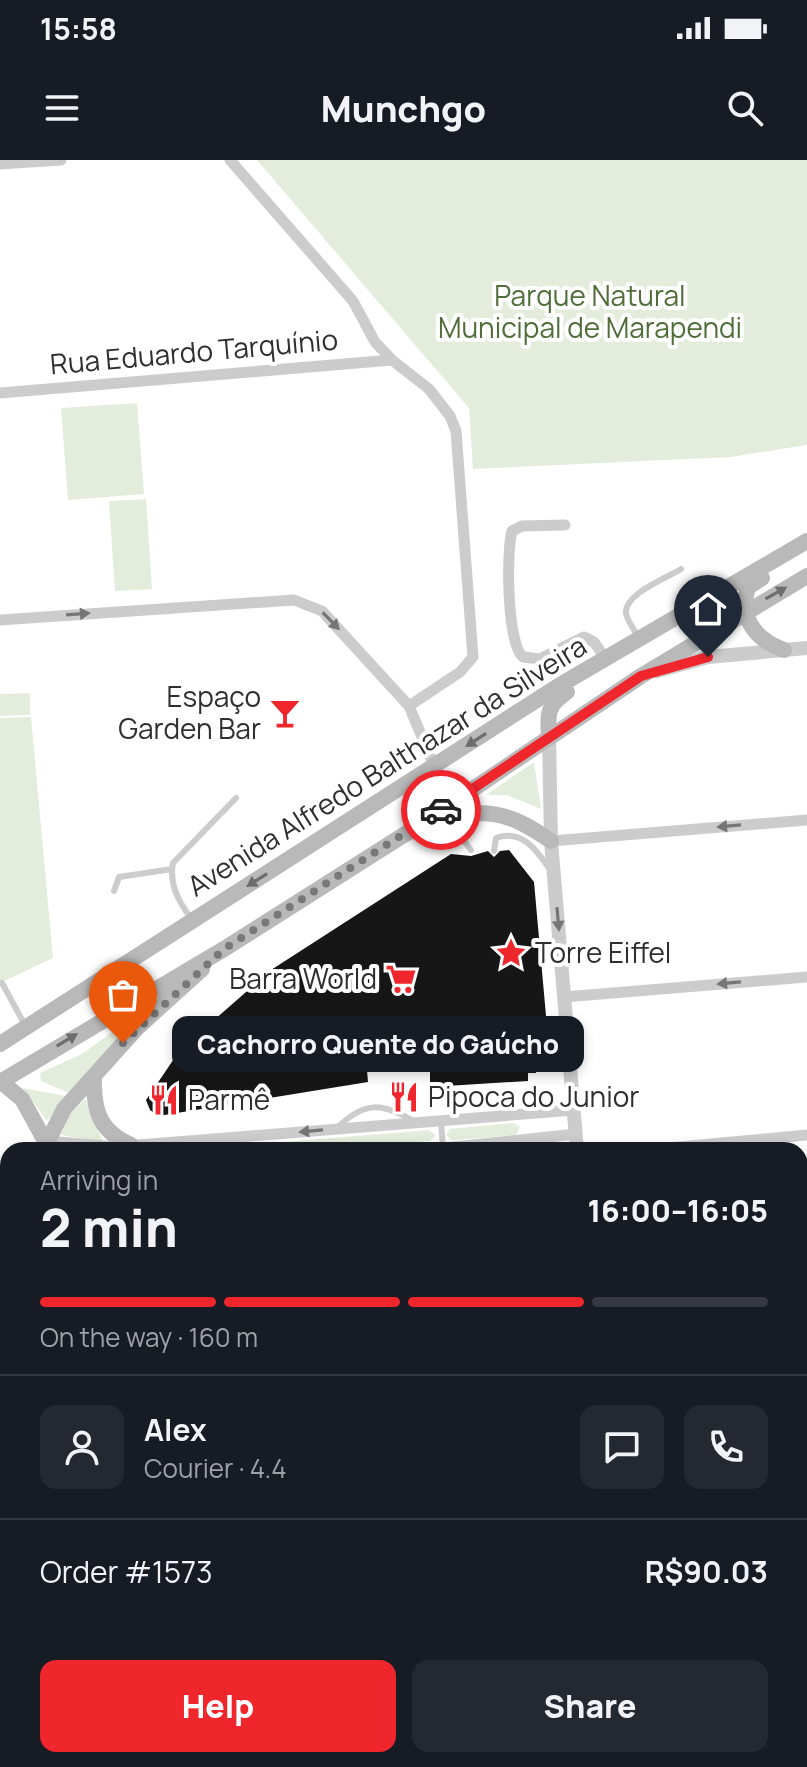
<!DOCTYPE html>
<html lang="en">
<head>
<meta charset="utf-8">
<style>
  :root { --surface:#171b24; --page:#242831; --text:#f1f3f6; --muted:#9ea1a6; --line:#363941; --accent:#f0262d }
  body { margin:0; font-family:Manrope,sans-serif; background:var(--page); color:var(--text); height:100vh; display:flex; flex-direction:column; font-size:30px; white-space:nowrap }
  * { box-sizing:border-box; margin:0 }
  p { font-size:26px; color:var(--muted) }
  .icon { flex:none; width:44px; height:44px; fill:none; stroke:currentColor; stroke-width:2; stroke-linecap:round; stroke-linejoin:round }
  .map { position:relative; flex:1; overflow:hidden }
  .drawer { position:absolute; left:0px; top:982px; width:808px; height:626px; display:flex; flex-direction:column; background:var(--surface); border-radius:24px 24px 0 0; box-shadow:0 4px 12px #0003 }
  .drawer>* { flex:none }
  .pin { position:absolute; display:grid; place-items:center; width:68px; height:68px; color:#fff; margin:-82px -34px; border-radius:50% 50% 50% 0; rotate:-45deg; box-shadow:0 0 8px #0007 }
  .pin .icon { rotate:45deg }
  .courier { position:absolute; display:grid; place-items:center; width:80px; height:80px; margin:-40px; border:6px solid #f0262d; border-radius:50%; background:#fff; color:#222; box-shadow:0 2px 10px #0007 }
  .bubble { position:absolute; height:56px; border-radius:16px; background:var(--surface); box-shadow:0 4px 12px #0003; font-size:26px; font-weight:800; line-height:56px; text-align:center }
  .headline em { font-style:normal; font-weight:800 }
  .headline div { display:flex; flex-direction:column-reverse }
  .headline { display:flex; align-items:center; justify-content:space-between; height:136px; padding:0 40px }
  h1 { font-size:52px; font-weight:800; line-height:60px }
  .bar { display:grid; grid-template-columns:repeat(4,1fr); gap:12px 8px; align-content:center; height:96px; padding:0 40px }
  .bar i { height:10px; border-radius:6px; background:var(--line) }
  .bar .current { background:var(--accent) }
  .bar p { grid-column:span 4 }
  .line { display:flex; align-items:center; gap:20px; padding:0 40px; border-top:2px solid var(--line) }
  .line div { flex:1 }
  .round { display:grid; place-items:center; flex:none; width:84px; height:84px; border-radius:16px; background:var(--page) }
  .primary-button { display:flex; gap:16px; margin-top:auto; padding:16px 40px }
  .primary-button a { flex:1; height:92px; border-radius:16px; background:var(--accent); color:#fff; font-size:32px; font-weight:800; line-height:92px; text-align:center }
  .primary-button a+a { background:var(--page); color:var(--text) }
  .status { display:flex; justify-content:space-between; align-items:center; height:56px; padding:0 40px; background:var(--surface); direction:ltr }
  .status svg { height:22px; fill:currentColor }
  header { display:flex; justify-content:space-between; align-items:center; height:104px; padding:0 40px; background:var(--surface); font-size:36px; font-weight:800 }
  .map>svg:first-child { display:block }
  .green { fill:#e4eddc }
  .building { fill:#161616 }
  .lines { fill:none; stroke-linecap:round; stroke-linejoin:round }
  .service { stroke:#ccc; stroke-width:6 }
  .minor { stroke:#ccc; stroke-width:11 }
  .tertiary { stroke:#ccc; stroke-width:14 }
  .secondary { stroke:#b9b9b9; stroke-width:16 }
  .trunk { stroke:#9e9e9e; stroke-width:18 }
  .oneway { fill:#6d6d6d }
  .oneway2 { fill:#767676 }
  .done { stroke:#787878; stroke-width:8; stroke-dasharray:0 14.4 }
  .route { stroke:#f0262d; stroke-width:10 }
  .labels { text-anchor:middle; stroke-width:8; stroke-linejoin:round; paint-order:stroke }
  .park-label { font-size:28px; fill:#4f6e39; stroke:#fff }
  .street-label { font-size:28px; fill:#2f2f2f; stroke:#fff }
  .poi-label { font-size:28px; fill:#2f2f2f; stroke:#fff; text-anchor:start }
</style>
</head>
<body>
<div class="status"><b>15:58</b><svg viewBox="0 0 49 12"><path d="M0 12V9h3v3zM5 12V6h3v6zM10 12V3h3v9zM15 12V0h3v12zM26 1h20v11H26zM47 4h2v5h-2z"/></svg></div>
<header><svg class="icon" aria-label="menu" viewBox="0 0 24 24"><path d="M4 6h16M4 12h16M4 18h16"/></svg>Munchgo<svg class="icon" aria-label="search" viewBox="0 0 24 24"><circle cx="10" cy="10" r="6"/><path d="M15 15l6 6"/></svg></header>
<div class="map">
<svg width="807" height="1607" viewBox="0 0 807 1607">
  <rect width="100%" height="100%" fill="#fff"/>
  <path class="green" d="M257 0H807V285L731 297 473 309 469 248Z
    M137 243 144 334 68 340 61 248Z
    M146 339 152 429 115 431 109 341Z
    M30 533V555L0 556V534Z
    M31 557 53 798 0 823V558Z
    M534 602 541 649 507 635H486Z
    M137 854 139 857 69 933 41 921 40 913 82 894Z
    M23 928 66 936 47 961Z
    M85 939 103 982 61 975 69 956Z
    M513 963 520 967 516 975 452 980 446 975 450 969Z
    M429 970 436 975 430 981 315 990H189Z"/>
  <path class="building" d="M509 690 534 722 549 889 542 897 534 898 536 913H528V921L430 927V905L367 910 368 922 158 956 150 950 146 940 180 890 271 810 451 694 471 696 488 691 494 697 500 691Z"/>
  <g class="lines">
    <path class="service" d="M639 478C635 471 628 462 626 454 623 434 667 418 681 409
      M414 673 465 682 471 690
      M494 691 496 678C521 669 536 689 549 708
      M114 731 119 717 172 709
      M191 758C178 741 169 724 173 703L236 638
      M2 823 26 867
      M441 962 443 989
      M337 968C365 940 383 943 415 962
      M0 1062 8 1070
      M0 1100H8
      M0 1147H8
      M0 1156H8
      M800 1191 807 1190
      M0 1198H8
      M800 1237H807
      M0 1299 8 1298"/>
    <path class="minor" d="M230 0 353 141 375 182 392 200 429 229 450 256 456 271 473 497 460 512 409 546
      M0 4 61 0
      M0 233 392 200
      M565 365 522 366 512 371C506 392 507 484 523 497L540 499 584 477 594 482 605 498
      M0 460 294 440 322 451 409 546 435 608
      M551 681 807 660
      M564 837 807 817
      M48 981 114 987 574 950
      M426 990 576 974
      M647 990 807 975
      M62 1600 63 1607
      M83 1600V1607
      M157 1600V1607
      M187 1600 189 1607
      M590 1600V1607
      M307 1607 376 1600
      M735 1607 807 1600"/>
    <path class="tertiary" d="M657 511 708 497 807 488
      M549 576 551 681 577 990"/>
    <path class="secondary" d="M762 418 748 427C738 458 756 480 784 490
      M549 576C547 553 548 545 567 532
      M430 661C486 649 503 648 551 681
      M0 884 560 525 807 381
      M94 916C93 950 99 971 131 985
      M0 921 22 939 50 990
      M0 922 224 789 421 664 641 516 807 416
      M48 981 64 949 138 867 202 809
      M800 1147H807
      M800 1291H807
      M0 1351 8 1350"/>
    <path class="trunk" d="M800 1161 807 1160
      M800 1180 807 1179
      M0 1241H8
      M800 1247 807 1246
      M0 1310 8 1309"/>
  </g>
  <defs><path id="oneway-solid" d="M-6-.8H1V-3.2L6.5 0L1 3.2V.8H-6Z" transform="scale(2)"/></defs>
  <g class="oneway">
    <use href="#oneway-solid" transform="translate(776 433) rotate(-29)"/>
    <use href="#oneway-solid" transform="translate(476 580) rotate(147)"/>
    <use href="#oneway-solid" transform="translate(257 720) rotate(148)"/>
    <use href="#oneway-solid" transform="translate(67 880) rotate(-31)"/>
  </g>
  <g class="oneway2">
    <use href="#oneway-solid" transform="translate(78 454) rotate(-4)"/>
    <use href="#oneway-solid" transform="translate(331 461) rotate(46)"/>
    <use href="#oneway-solid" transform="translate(729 666) rotate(175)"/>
    <use href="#oneway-solid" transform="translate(558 759) rotate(85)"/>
    <use href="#oneway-solid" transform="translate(729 823) rotate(175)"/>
    <use href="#oneway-solid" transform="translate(311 971) rotate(175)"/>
  </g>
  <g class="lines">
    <path class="done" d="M123 883 224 789 441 650"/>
    <path class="route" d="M441 650 641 516 708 497"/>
  </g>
  <defs>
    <g id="bar-bare" transform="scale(2.4)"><path d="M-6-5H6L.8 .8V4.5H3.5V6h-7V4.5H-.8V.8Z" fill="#f0262d" stroke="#fff" stroke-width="2.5" paint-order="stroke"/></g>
    <g id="sight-bare" transform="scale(2.4)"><path d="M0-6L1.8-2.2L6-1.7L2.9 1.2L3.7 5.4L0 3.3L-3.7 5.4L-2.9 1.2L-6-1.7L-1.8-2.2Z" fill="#f0262d" stroke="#fff" stroke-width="2.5" paint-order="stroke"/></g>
    <g id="supermarket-bare" transform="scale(2.4)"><path d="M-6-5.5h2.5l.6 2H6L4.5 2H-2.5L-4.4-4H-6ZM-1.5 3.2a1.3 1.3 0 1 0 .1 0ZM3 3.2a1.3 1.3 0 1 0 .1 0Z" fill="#f0262d" stroke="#fff" stroke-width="2.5" paint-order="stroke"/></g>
    <g id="restaurant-bare" transform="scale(2.4)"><path d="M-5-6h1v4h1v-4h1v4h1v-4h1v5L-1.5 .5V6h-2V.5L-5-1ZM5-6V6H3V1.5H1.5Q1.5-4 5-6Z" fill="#f0262d" stroke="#fff" stroke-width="2.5" paint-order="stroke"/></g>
  </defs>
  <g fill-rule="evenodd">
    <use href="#bar-bare" x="285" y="553"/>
    <use href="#sight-bare" x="511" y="793"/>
    <use href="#supermarket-bare" x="401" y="819"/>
    <use href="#restaurant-bare" x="404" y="937"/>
    <use href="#restaurant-bare" x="164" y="940"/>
  </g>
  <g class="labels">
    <g class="park-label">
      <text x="590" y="146">Parque Natural<tspan x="590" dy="32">Municipal de Marapendi</tspan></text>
    </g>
    <g class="street-label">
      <text transform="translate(194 192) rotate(-5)" y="10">Rua Eduardo Tarquínio</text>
      <text transform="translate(387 606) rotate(-32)" y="10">Avenida Alfredo Balthazar da Silveira</text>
    </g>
    <g class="poi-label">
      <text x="261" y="547" text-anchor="end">Espaço<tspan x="261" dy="32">Garden Bar</tspan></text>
      <text x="535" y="803">Torre Eiffel</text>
      <text x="377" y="829" text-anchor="end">Barra World</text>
      <text x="428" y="947">Pipoca do Junior</text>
      <text x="188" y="950">Parmê</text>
    </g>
  </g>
</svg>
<div class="pin" style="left:123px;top:883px;background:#ea580c"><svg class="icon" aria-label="bag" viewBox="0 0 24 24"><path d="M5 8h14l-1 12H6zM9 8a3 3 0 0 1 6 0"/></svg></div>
<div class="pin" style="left:708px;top:497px;background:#1f2937"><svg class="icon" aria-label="home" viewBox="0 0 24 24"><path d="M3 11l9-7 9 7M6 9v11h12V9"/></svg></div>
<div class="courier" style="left:441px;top:650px"><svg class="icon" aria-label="car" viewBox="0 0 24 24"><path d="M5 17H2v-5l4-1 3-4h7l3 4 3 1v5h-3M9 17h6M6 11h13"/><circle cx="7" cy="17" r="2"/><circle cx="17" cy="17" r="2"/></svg></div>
<div class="bubble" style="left:172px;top:856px;width:412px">Cachorro Quente do Gaúcho</div>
<section class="drawer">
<div class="headline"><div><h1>2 min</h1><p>Arriving in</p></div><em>16:00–16:05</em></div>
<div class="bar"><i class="current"></i><i class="current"></i><i class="current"></i><i></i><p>On the way · 160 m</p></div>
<div class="line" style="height:144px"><a class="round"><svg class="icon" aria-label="person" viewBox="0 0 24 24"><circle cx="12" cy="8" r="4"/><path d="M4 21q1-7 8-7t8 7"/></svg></a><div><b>Alex</b><p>Courier · 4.4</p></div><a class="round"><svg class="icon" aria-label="chat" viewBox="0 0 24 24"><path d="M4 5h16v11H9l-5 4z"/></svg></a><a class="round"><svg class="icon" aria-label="phone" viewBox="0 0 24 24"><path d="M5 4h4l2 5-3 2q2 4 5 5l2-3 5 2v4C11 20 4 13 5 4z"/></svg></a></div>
<div class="line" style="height:104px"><div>Order #1573</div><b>R$90.03</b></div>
<div class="primary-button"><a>Help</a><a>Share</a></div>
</section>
</div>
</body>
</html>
